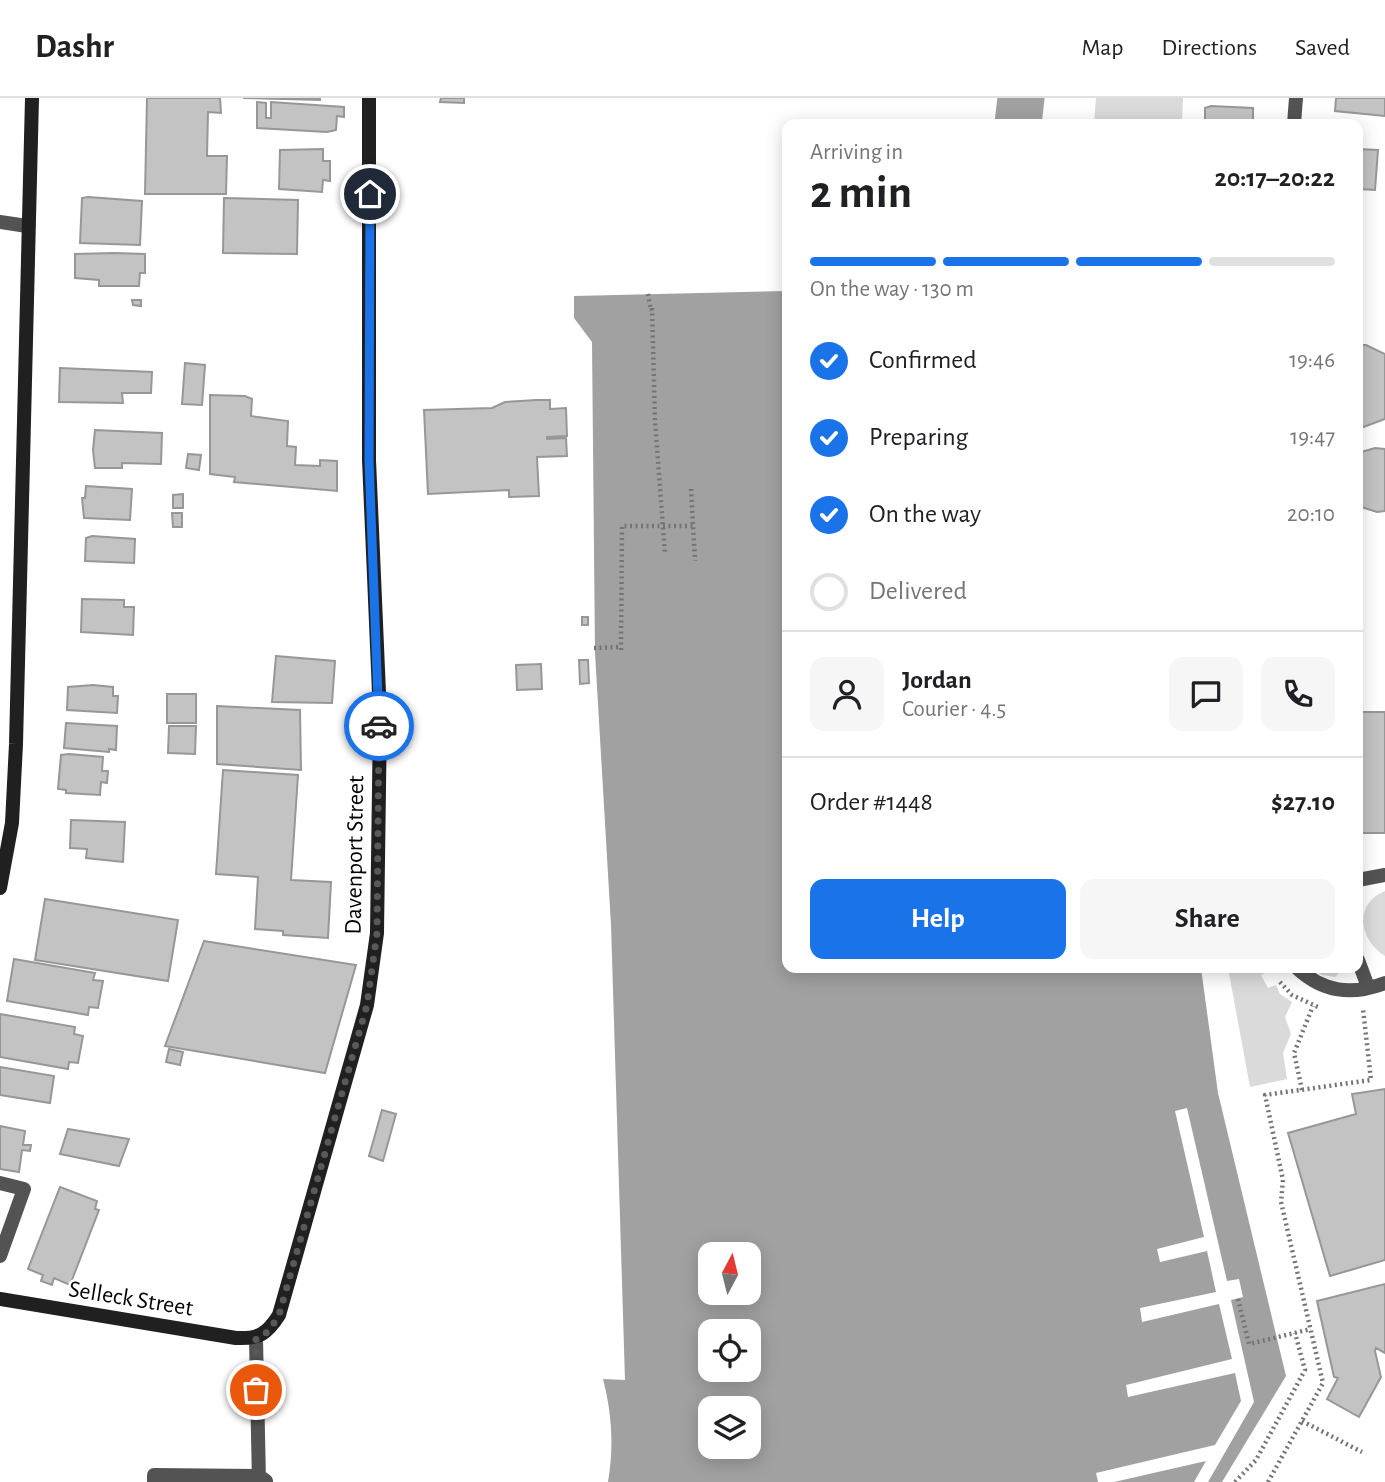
<!DOCTYPE html>
<html lang="en">
<head>
<meta charset="utf-8">
<style>
  :root { --surface:#fff; --page:#f6f6f6; --text:#202124; --muted:#757577; --line:#e0e0e0; --accent:#1a73e8 }
  body { margin:0; font-family:"Alegreya Sans",sans-serif; background:var(--page); color:var(--text); height:100vh; display:flex; flex-direction:column; font-size:26px; white-space:nowrap }
  * { box-sizing:border-box; margin:0 }
  p { font-size:23px; color:var(--muted) }
  .icon { flex:none; width:38px; height:38px; fill:none; stroke:currentColor; stroke-width:2; stroke-linecap:round; stroke-linejoin:round }
  .map { position:relative; flex:1; overflow:hidden }
  .drawer { position:absolute; left:782px; top:21px; width:581px; height:854px; display:flex; flex-direction:column; background:var(--surface); border-radius:14px; box-shadow:0 4px 18px #0003 }
  .drawer>* { flex:none }
  .needle { width:46px; rotate:7deg }
  .tools { position:absolute; left:698px; top:1144px; display:grid; gap:14px }
  .tools a { display:grid; place-items:center; width:63px; height:63px; border-radius:14px; background:var(--surface); box-shadow:0 4px 18px #0003; font-size:35px }
  .pin { position:absolute; display:grid; place-items:center; width:60px; height:60px; color:#fff; margin:-30px; border:4px solid #fff; border-radius:50%; box-shadow:0 2px 7px #0007 }
  .courier { position:absolute; display:grid; place-items:center; width:70px; height:70px; margin:-35px; border:5px solid #1a73e8; border-radius:50%; background:#fff; color:#222; box-shadow:0 2px 9px #0007 }
  .head em { font-style:normal; font-weight:600 }
  .head div { display:flex; flex-direction:column-reverse }
  .head { display:flex; align-items:center; justify-content:space-between; height:119px; padding:0 28px }
  h1 { font-size:46px; font-weight:600; line-height:52px }
  .bar { display:grid; grid-template-columns:repeat(4,1fr); gap:10px 7px; align-content:center; height:84px; padding:0 28px }
  .bar i { height:9px; border-radius:5px; background:var(--line) }
  .bar .active { background:var(--accent) }
  .bar p { grid-column:span 4 }
  .line { display:flex; align-items:center; gap:18px; padding:0 28px; border-top:2px solid var(--line) }
  .line div { flex:1 }
  .round { display:grid; place-items:center; flex:none; width:74px; height:74px; border-radius:14px; background:var(--page) }
  ol { padding:0 28px; list-style:none }
  li { display:flex; align-items:center; gap:21px; height:77px }
  li p { margin-inline-start:auto }
  li .icon { padding:7px; border-radius:50%; background:var(--accent); color:#fff; stroke-width:4 }
  li:last-child { color:var(--muted) }
  li i { width:38px; height:38px; border:4px solid var(--line); border-radius:50% }
  .button { display:flex; gap:14px; margin-top:auto; padding:14px 28px }
  .button a { flex:1; height:80px; border-radius:14px; background:var(--accent); color:#fff; font-size:28px; font-weight:600; line-height:80px; text-align:center }
  .button a+a { background:var(--page); color:var(--text) }
  header { display:flex; align-items:center; gap:42px; box-sizing:border-box; height:98px; padding:0 35px; background:var(--surface); border-bottom:2px solid var(--line) }
  header strong { font-size:33px }
  nav { display:flex; gap:38px; margin-inline-start:auto; font-size:24px }
  .map>svg:first-child { display:block }
  .green { fill:#dadada }
  .water { fill:#a1a1a1; fill-rule:evenodd }
  .pier { fill:#fff }
  .lines { fill:none; stroke-linecap:round; stroke-linejoin:round }
  .river { stroke:#a1a1a1; stroke-width:47 }
  .building { fill:#c3c3c3; stroke:#979797; stroke-width:2 }
  .path { stroke:#757575; stroke-width:4.5; stroke-dasharray:2 3.5; stroke-linecap:butt }
  .service { stroke:#535353; stroke-width:14 }
  .minor { stroke:#535353; stroke-width:14 }
  .secondary { stroke:#202020; stroke-width:14 }
  .done { stroke:#595959; stroke-width:7; stroke-dasharray:0 12.6 }
  .route { stroke:#1a73e8; stroke-width:9 }
  .labels { text-anchor:middle; stroke-width:5; stroke-linejoin:round; paint-order:stroke }
  .street-label { font-size:24px; fill:#000; stroke:#fff }
</style>
</head>
<body>
<header>
<strong>Dashr</strong>
<nav><a>Map</a><a>Directions</a><a>Saved</a></nav>
</header>
<div class="map">
<svg width="1385" height="1384" viewBox="0 0 1385 1384">
  <rect width="100%" height="100%" fill="#fff"/>
  <path class="green" d="M1096 0H1183L1182 26H1094Z
    M1385 793V858C1359 842 1353 806 1385 793Z
    M1228 870H1266L1268 873 1261 877 1268 890 1276 887 1280 896 1292 904 1285 919 1291 936 1283 955 1287 981 1250 989Z
    M1311 870H1343V871L1335 879 1322 877Z"/>
  <path class="water" d="M787 193 788 870H1201L1218 995 1286 1278 1222 1384H608C614 1348 612 1316 603 1281L625 1282 611 827 595 555 592 244 574 220V198ZM710 1157H749V1195H710ZM710 1234H749V1272H710ZM710 1311H749V1349H710Z"/>
  <path class="pier" d="M1187 1010 1227 1183 1239 1181 1243 1199 1231 1202 1254 1304 1208 1384H1194L1206 1363 1114 1384H1098L1096 1375 1215 1347 1241 1303 1235 1275 1128 1299 1126 1287 1232 1261 1219 1206 1142 1224 1140 1210 1216 1194 1207 1153 1160 1164 1157 1151 1204 1139 1175 1013Z"/>
  <g class="lines">
    <path class="river" d="M1018 26 1021 0"/>
  </g>
  <path class="building" d="M147 0H220L221 15 208 14 207 58H227L226 96H145Z
    M243 0H320V2Z
    M441 0H464V5L440 4Z
    M1336 0H1385V18L1335 13Z
    M257 4 266 5V20H271V4L344 9V19L337 18 336 32 327 34 257 30Z
    M1211 8 1253 10V26H1205V10Z
    M323 51V63H330V83L323 82 322 94 279 91 280 52Z
    M1358 51 1378 52 1375 92 1358 91Z
    M88 99 142 103 140 147 80 145 82 100Z
    M224 100 298 102 297 156 223 155Z
    M114 155 145 156V175H140L139 188H99V182L75 180V156Z
    M132 202H141V208L133 207Z
    M1358 247H1366L1385 256V321L1361 330 1358 329Z
    M185 265 205 267 202 307 182 306Z
    M60 270 152 274 151 295H122L123 305 59 304Z
    M210 297 245 298 252 301 251 318 288 323 287 348 296 349 295 367 320 368V362L337 363V393L234 384 235 379 210 376Z
    M536 302H550V311L566 310 567 338 547 339V341L566 340 567 358 537 359 539 398 509 399V392L428 396 424 312 492 310 505 304Z
    M95 332 162 335 161 366 122 365V370H95L93 352Z
    M1375 350 1385 351V413L1377 414 1358 408V355Z
    M188 356 201 357 199 372 186 370Z
    M86 388 132 391 130 422 84 420 82 400H85Z
    M183 396V410H173V397Z
    M172 415H182V429H173Z
    M92 438 135 441 134 465 85 463 86 440Z
    M82 501 124 502V509H134L133 537 81 534Z
    M582 519H588V527H582Z
    M276 558 335 563 332 605 272 604Z
    M579 562H588L589 585 580 586Z
    M541 566 542 591 517 592 516 567Z
    M93 587 113 589V598H118L117 615 67 612 68 589Z
    M167 596H196V625H167Z
    M217 608 300 612 301 672 217 666Z
    M1358 614H1385V735H1358Z
    M66 625 117 628 116 652 109 651V654L64 650Z
    M169 628H196L195 656 168 655Z
    M69 656 103 659 102 673H108L107 685 101 684 100 697 66 695V692L58 691 61 657Z
    M223 672 298 677 291 782 331 784 328 840 283 837V833L255 831 258 779 216 776Z
    M71 722 125 724 123 764 86 760 87 751 70 750Z
    M45 801 178 822 168 883 35 862Z
    M204 843 356 867 325 975 165 948Z
    M14 861 95 875 93 882 103 883 98 910 89 909 88 917 7 903Z
    M0 916 75 929 74 936 83 938 78 965 69 964 68 971 0 959Z
    M169 951 183 954 180 967 166 964Z
    M0 969 54 978 50 1005 0 997Z
    M1385 991V1162L1330 1178 1288 1035 1356 1016 1352 996Z
    M382 1012 396 1016 383 1063 369 1058Z
    M0 1028 25 1033 23 1047H31L30 1053 22 1052 19 1074 0 1071Z
    M68 1031 129 1041 119 1068 60 1056Z
    M60 1089 97 1103 95 1111 99 1112 70 1187 54 1180 52 1187 41 1183 43 1177 28 1171Z
    M1385 1186V1255L1376 1250 1375 1253 1381 1279 1359 1319 1327 1301 1338 1280 1334 1279 1317 1203Z"/>
  <g class="lines">
    <path class="path" d="M648 196 651 213
      M652 210 655 322 665 457
      M691 391 695 463
      M594 550 621 549
      M621 552 622 428H693
      M1280 884 1292 897 1318 909
      M1302 992 1294 955 1313 908
      M1238 1201 1249 1246 1311 1231
      M1302 1323 1362 1354
      M1235 1384 1256 1362 1305 1272 1295 1235
      M1268 1384 1323 1285 1281 1104 1283 1082 1265 997 1371 982 1363 911"/>
    <path class="service" d="M1358 862 1368 889
      M0 1085 24 1091 0 1158
      M256 1241 259 1384
      M154 1384V1377L259 1378 266 1383"/>
    <path class="minor" d="M1294 26 1296 0
      M0 124 27 128
      M1358 782 1385 777
      M1297 870C1323 894 1351 898 1385 885"/>
    <path class="secondary" d="M0 790 12 725 16 646 32 0
      M0 1201 236 1240C259 1241 267 1236 279 1217L367 907 377 835 380 618 369 362V0"/>
  </g>
  <g class="lines">
    <path class="done" d="M256 1292V1241L269 1233 279 1217 367 907 377 835 379 628"/>
    <path class="route" d="M370 96 369 362 379 628"/>
  </g>
  <g class="labels">
    <g class="street-label">
      <text transform="translate(354 757) rotate(-89)" y="8">Davenport Street</text>
      <text transform="translate(131 1200) rotate(9)" y="8">Selleck Street</text>
    </g>
  </g>
</svg>
<div class="tools">
<a><svg class="needle" viewBox="-14 -14 28 28"><path d="M0-13l5 13h-10z" fill="#e53935"/><path d="M0 13l5-13h-10z" fill="#757577"/></svg></a>
<a><svg class="icon" aria-label="locate" viewBox="0 0 24 24"><circle cx="12" cy="12" r="6"/><path d="M12 2v4M12 18v4M2 12h4M18 12h4"/></svg></a>
<a><svg class="icon" aria-label="layers" viewBox="0 0 24 24"><path d="M12 4l9 5-9 5-9-5zM3 14l9 5 9-5"/></svg></a>
</div>
<div class="pin" style="left:256px;top:1292px;background:#ea580c"><svg class="icon" aria-label="bag" viewBox="0 0 24 24"><path d="M5 8h14l-1 12H6zM9 8a3 3 0 0 1 6 0"/></svg></div>
<div class="pin" style="left:370px;top:96px;background:#1f2937"><svg class="icon" aria-label="home" viewBox="0 0 24 24"><path d="M3 11l9-7 9 7M6 9v11h12V9"/></svg></div>
<div class="courier" style="left:379px;top:628px"><svg class="icon" aria-label="car" viewBox="0 0 24 24"><path d="M5 17H2v-5l4-1 3-4h7l3 4 3 1v5h-3M9 17h6M6 11h13"/><circle cx="7" cy="17" r="2"/><circle cx="17" cy="17" r="2"/></svg></div>
<section class="drawer">
<div class="head"><div><h1>2 min</h1><p>Arriving in</p></div><em>20:17–20:22</em></div>
<div class="bar"><i class="active"></i><i class="active"></i><i class="active"></i><i></i><p>On the way · 130 m</p></div>
<ol>
<li><svg class="icon" aria-label="check" viewBox="0 0 24 24"><path d="M5 12l5 5 9-10"/></svg>Confirmed<p>19:46</p></li>
<li><svg class="icon" aria-label="check" viewBox="0 0 24 24"><path d="M5 12l5 5 9-10"/></svg>Preparing<p>19:47</p></li>
<li><svg class="icon" aria-label="check" viewBox="0 0 24 24"><path d="M5 12l5 5 9-10"/></svg>On the way<p>20:10</p></li>
<li><i></i>Delivered</li>
</ol>
<div class="line" style="height:126px"><a class="round"><svg class="icon" aria-label="person" viewBox="0 0 24 24"><circle cx="12" cy="8" r="4"/><path d="M4 21q1-7 8-7t8 7"/></svg></a><div><b>Jordan</b><p>Courier · 4.5</p></div><a class="round"><svg class="icon" aria-label="chat" viewBox="0 0 24 24"><path d="M4 5h16v11H9l-5 4z"/></svg></a><a class="round"><svg class="icon" aria-label="phone" viewBox="0 0 24 24"><path d="M5 4h4l2 5-3 2q2 4 5 5l2-3 5 2v4C11 20 4 13 5 4z"/></svg></a></div>
<div class="line" style="height:91px"><div>Order #1448</div><b>$27.10</b></div>
<div class="button"><a>Help</a><a>Share</a></div>
</section>
</div>
</body>
</html>
